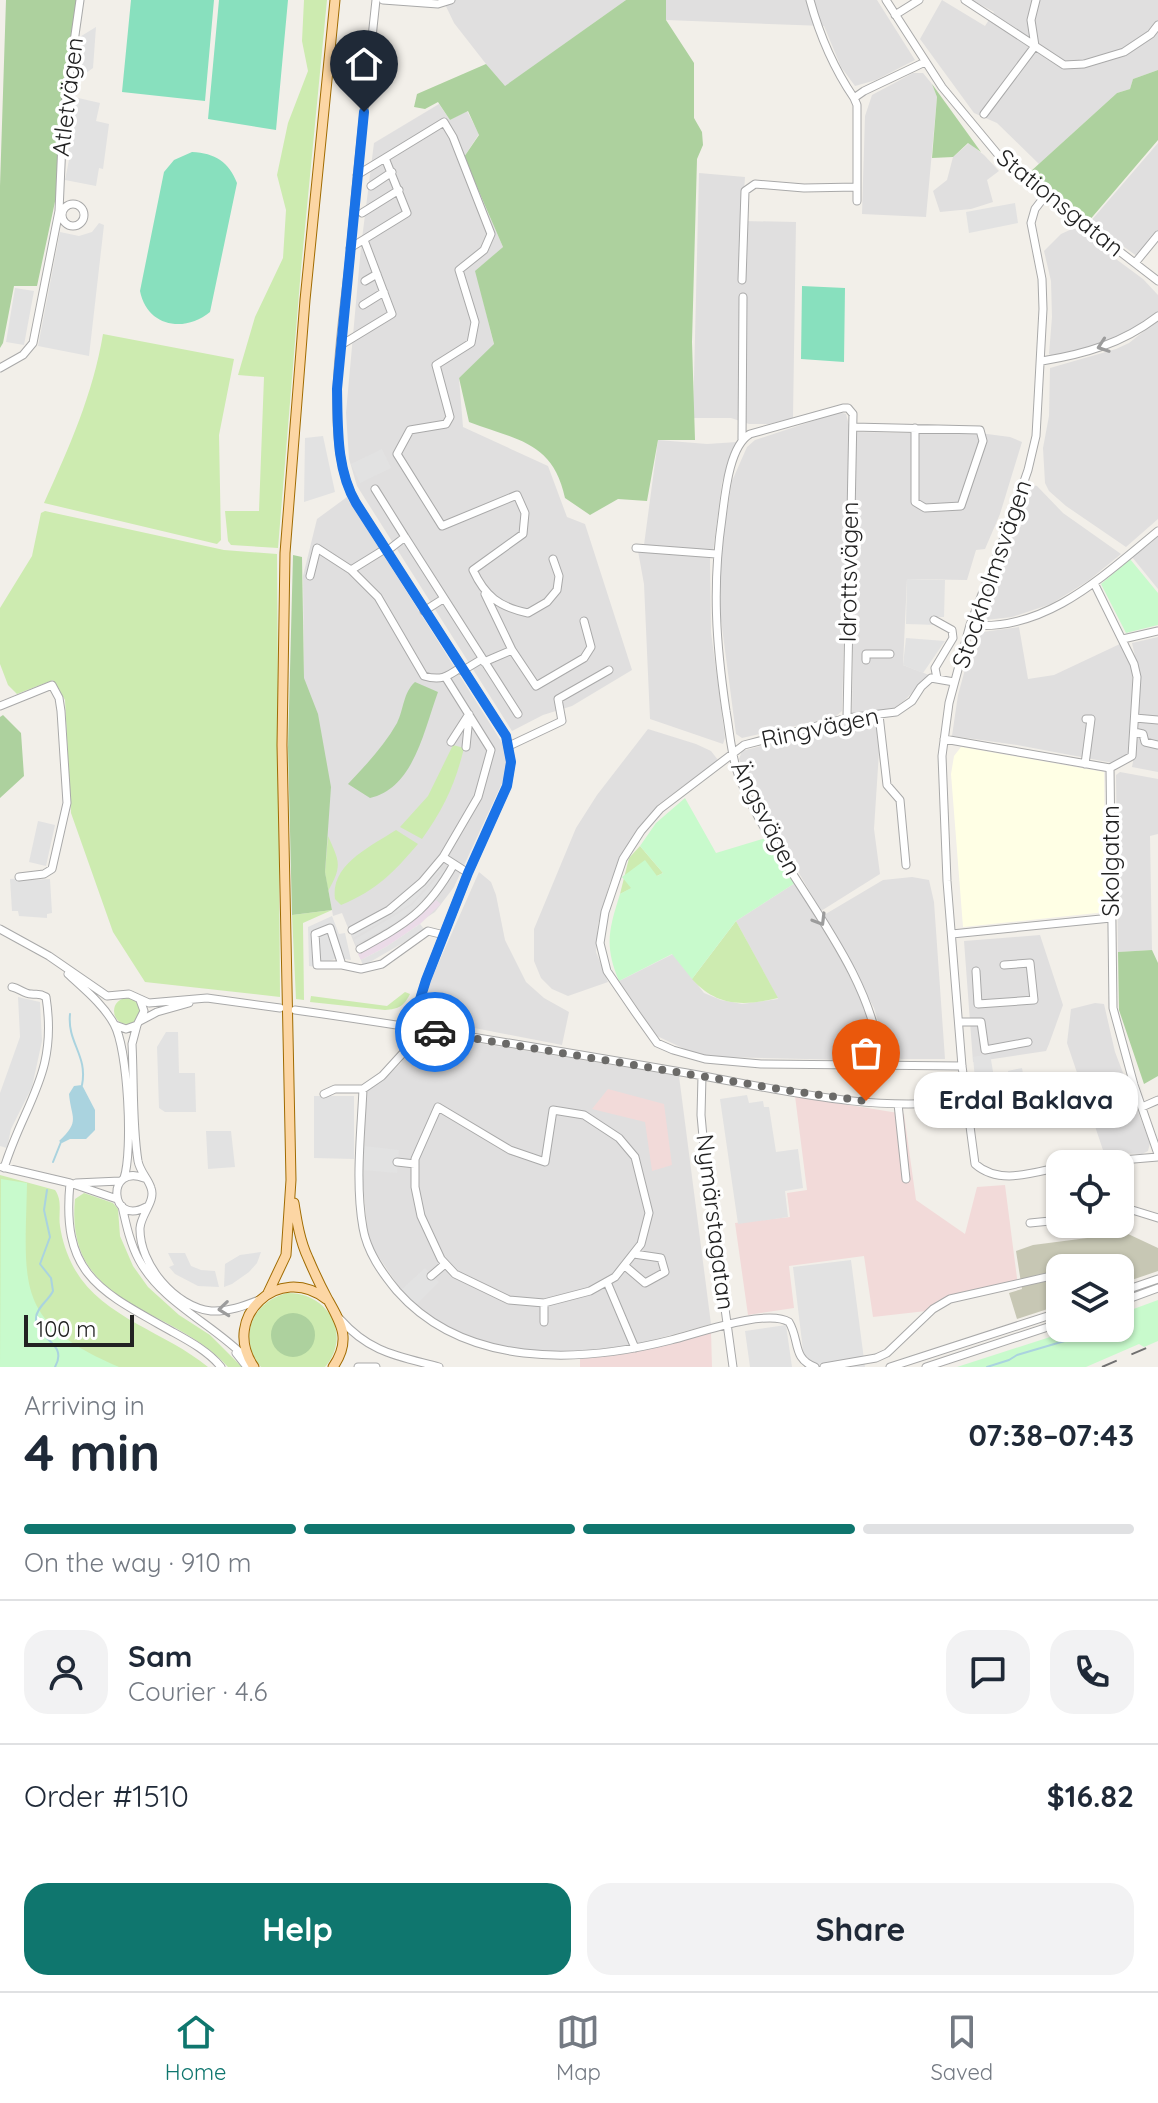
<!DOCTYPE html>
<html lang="en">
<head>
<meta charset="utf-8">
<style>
  :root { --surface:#fff; --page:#f2f2f3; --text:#1f2937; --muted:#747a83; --line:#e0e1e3; --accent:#0f766e }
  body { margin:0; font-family:Quicksand,sans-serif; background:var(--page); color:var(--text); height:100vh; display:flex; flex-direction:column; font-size:30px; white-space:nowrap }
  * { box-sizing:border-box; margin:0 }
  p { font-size:26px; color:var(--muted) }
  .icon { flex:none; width:44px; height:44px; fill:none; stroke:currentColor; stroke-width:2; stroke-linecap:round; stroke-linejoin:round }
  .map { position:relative; height:1367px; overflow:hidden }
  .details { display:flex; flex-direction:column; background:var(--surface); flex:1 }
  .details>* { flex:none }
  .fabs { position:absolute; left:1046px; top:1150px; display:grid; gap:16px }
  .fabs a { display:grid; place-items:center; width:88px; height:88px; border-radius:16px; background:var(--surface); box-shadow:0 2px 6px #0004; font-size:40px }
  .scale { position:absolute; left:24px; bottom:20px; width:110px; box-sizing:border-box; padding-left:8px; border:4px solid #222; border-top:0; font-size:22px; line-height:28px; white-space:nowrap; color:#222; -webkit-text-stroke:6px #fff; paint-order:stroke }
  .pin { position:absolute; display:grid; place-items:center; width:68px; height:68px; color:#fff; margin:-82px -34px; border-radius:50% 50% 50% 0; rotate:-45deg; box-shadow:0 0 8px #0007 }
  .pin .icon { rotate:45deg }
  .courier { position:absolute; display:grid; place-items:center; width:80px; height:80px; margin:-40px; border:6px solid #1a73e8; border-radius:50%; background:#fff; color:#222; box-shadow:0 2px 10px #0007 }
  .bubble { position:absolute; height:56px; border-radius:24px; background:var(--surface); box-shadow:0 2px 6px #0004; font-size:26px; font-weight:800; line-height:56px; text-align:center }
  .head em { font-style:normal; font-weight:800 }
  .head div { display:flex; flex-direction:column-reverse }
  .head { display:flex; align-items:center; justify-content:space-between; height:136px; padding:0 24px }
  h1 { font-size:52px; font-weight:800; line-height:60px }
  .bar { display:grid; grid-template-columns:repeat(4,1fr); gap:12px 8px; align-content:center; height:96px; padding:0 24px }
  .bar i { height:10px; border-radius:6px; background:var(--line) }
  .bar .on { background:var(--accent) }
  .bar p { grid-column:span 4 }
  .line { display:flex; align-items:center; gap:20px; padding:0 24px; border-top:2px solid var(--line) }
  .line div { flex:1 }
  .round { display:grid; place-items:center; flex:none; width:84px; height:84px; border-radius:24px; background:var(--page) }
  .action { display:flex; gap:16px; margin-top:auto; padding:16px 24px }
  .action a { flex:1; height:92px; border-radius:24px; background:var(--accent); color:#fff; font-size:32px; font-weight:800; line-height:92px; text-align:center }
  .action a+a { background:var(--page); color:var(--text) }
  .tabs { display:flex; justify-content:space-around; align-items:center; height:112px; border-top:2px solid var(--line); background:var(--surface); font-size:22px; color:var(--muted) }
  .tabs a { display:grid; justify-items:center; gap:4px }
  .tabs .on { color:var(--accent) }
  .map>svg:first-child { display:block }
  .residential { fill:#e0dfdf }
  .commercial { fill:#f2dad9 }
  .industrial { fill:#ebdbe8 }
  .education { fill:#ffffe5 }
  .construction { fill:#c7c7b4 }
  .grass { fill:#cdebb0 }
  .forest { fill:#add19e }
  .park { fill:#c8facc }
  .pitch { fill:#88e0be }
  .parking { fill:#e2e2e2 }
  .water { fill:#aad3df }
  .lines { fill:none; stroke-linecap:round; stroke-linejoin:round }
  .stream { stroke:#aad3df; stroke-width:2 }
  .minor-casing { stroke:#a9a9a9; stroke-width:9 }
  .major-casing { stroke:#a06b00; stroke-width:11 }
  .minor { stroke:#fff; stroke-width:7 }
  .major { stroke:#fcd6a4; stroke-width:9 }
  .rail { stroke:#707070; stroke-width:2; stroke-dasharray:16 16; stroke-linecap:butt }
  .oneway { stroke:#9c9c9c }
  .done { stroke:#6b6a68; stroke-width:8; stroke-dasharray:0 14.4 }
  .route { stroke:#1a73e8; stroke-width:10 }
  .labels { text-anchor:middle; stroke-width:7; stroke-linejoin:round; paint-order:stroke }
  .street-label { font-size:24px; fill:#222; stroke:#fff }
</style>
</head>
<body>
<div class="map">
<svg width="1158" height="1367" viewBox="0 0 1158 1367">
  <rect width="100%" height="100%" fill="#f2efe9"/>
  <path class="residential" d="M443 0H626L504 87 454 23Z
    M666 0H877L915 60 876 80 855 86 841 67 824 26 666 20Z
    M942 0 985 26 994 12 972 0H1158V70L1133 79 1130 89 1117 93 1039 164 997 123 974 113 920 39Z
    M913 73H923L932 84 937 97 926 217 862 214 865 116 872 95Z
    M439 104 450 120 467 111 479 134 464 157 503 247 476 271 494 345 459 378 463 427 548 466 567 517 585 524 632 670 572 706 543 715 512 731 357 486 349 459 346 413 361 247 374 143Z
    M969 143 984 155 999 171 987 180 993 202 971 209 940 212 933 191 947 180 953 157Z
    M1158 143V233L1138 257 1090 222Z
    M699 173 745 177 742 221 796 222 793 418 769 424H749L731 418H693Z
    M1074 228 1143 279 1158 295V312L1118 338 1068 353 1051 355 1049 354 1052 317 1051 281 1044 251 1061 234Z
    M1158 320V519L1126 547 1066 506 1049 491 1045 483 1043 448 1049 416 1050 368 1116 349 1129 343Z
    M840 412 846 414 850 429 842 711 835 717 742 738 736 734 720 612 721 549 732 481 747 447 755 440Z
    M856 432 987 434 1010 437 1022 442 1000 514 985 549 976 550 967 580 907 579 903 665 929 675 905 700 894 708 852 713Z
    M658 440 707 444 737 442 722 482 713 552 644 545Z
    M1032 485 1037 486 1063 513 1121 554 1088 581 1051 604 1012 617 986 620 980 612 983 604Z
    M347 497 506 749 507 765 503 781 454 887 435 912 361 960 342 913 333 916 332 910 325 872 304 678 303 576 317 519Z
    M1158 536V589L1132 557Z
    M638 551 710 558 711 632 725 738 723 744 650 719 644 584Z
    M1019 627 1028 679 1054 675 1122 643 1132 664 1133 691 1128 754 1113 763 1017 745 952 736 958 695 975 633Z
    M1158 637V772L1132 767 1138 735 1140 678 1132 643Z
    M876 722 879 752 874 829 880 874 821 911 753 794 739 759 742 751 844 724Z
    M648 729 696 744 711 751 718 760 659 804 638 828 610 882 598 924 596 952 608 982 568 996 552 989 541 978 534 961V929L576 828 597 795Z
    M1120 772 1158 779V834L1150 836 1152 950 1118 952 1116 775Z
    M479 872 491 882 496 895 505 940 526 982 544 998 569 1012 562 1045 449 1023 434 1018 427 1011 424 1004 426 991Z
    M912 877 929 880 934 902 945 1059H901L888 1053 874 1008 824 915 883 880Z
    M795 883 843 963 866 1010 876 1057 870 1060H848L717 1057 691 1052 657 1036 619 981 673 954 704 993 721 1000 742 1004 778 999 736 921Z
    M1040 935 1063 1005 1049 1044 1046 1051 973 1062 964 941Z
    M1095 1003 1104 1004 1115 1052 1150 1143 1148 1151 1142 1154 1104 1153 1067 1043 1071 1009Z
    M412 1032 679 1076 711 1324 642 1343 576 1354 500 1350 432 1322 401 1290 372 1247 367 1227 363 1183 366 1091 384 1079 401 1063 408 1051Z"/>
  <path class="commercial" d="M608 1089 664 1104 672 1165 652 1171 645 1122 592 1109Z
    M795 1096 904 1114 916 1200 965 1234 977 1187 1005 1185 1018 1286 977 1290 937 1301 926 1311 873 1317 864 1256 789 1266 794 1308 748 1315 735 1223 790 1217 787 1193 807 1190Z
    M711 1331 712 1367H580V1359L672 1344Z"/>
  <path class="industrial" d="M436 900 441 904 420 924 386 947 361 960 358 954 407 926Z"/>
  <path class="education" d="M961 747 1104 772 1106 912 963 927 951 774 954 756Z"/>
  <path class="construction" d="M1126 1233 1158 1248V1271L1120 1284V1268H1060V1305L1017 1319 1009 1293 1022 1289 1016 1251 1033 1245Z"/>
  <path class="grass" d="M304 0H327L301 269 278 548 231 545 228 541 225 511H259L264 377 238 375 255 317 283 258 286 210 277 175 288 123 308 71 302 41Z
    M103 334 234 359 219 435 221 540 217 544 44 503C69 448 93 394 103 334Z
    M45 511 224 550 277 554 280 997 145 982 113 932 71 813 65 700 53 680 17 694 8 685 0 664V608L32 556 41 513Z
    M453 745 464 748C455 785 444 808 422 839L400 827 428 796Z
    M396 830 418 844C393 873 377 890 341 905L335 899C330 864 372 846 396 830Z
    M328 836C339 861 343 865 328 891L325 872Z
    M640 846 663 873 620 894 629 858Z
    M332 910 303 923 304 1000 296 999 292 915Z
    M736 921 778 998C744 1006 717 1007 692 979Z
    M405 992 410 994C404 1006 399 1009 385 1010L310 1002 311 996 387 1006Z
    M114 1011a13 13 0 1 1 26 0a13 13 0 1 1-26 0Z
    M0 1175 55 1190C63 1201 58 1214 60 1226 62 1240 67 1255 74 1268 102 1318 166 1332 208 1367H0Z
    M84 1193 113 1203 118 1209 120 1236 133 1266 148 1287 179 1315 210 1335 242 1367H228C173 1305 64 1309 75 1199Z
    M287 1293C327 1292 353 1334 325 1367H261C237 1338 252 1302 287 1293Z"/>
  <path class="forest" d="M6 0H78L65 90 56 197 37 286H14L3 343 0 348V186Z
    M626 0H666V20L694 63V118L702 132 703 145 697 159 692 342 695 440H658L647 501 618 499 590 515 565 498C553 441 516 440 469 422L459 378 494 344 475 271 503 247 464 157 479 135 468 111 450 120 438 102 425 109 414 107 417 94 486 64 505 86Z
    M1158 70V140L1088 222 1043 189 1030 172 1117 93 1130 89 1133 79Z
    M932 84 981 152 968 143 953 157 932 158 937 97Z
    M293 555 302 557 304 678 318 714 331 787 325 872 332 910 292 915 288 747Z
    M415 682 438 692C424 730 414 788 370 798L348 784C366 765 384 746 397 723 404 709 403 693 415 682Z
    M3 715 21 733 24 776 0 798V717Z
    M1152 950 1158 963V1076L1144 1084 1119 1010 1118 952Z
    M271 1335a22 22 0 1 1 44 0a22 22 0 1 1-44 0Z"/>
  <path class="park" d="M1130 559 1158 593V625L1126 633 1101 584Z
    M685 798 716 853 766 838 795 883 736 921 692 979 672 954 619 981C604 946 609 929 620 894L631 888 622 877 645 860 657 876 663 873 640 846 656 823Z
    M1 1179 27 1183C25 1286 14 1322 119 1367H0Z
    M1158 1300V1341L1144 1347 1139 1344 1086 1367H957L1078 1328H1120V1314Z"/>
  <path class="pitch" d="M131 0H214L205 101 122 92Z
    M219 0H288L276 130 208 119Z
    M192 152C215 153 229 162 237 183L210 312C185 333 147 327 140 291L164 172 174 160Z
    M802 286 845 288 844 362 801 359Z"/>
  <path class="parking" d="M96 27 93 68 72 83 78 38Z
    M74 97 100 103 96 121 109 124 103 169 99 168 96 186 65 180 69 160 65 159 69 140 65 138Z
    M1015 203 1018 223 969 233 966 212Z
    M99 223 104 225 89 356 38 346 60 232 79 236 92 232Z
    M15 288 34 291 24 345 6 342Z
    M323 436 335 492 304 502 305 438Z
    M382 449 391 468 360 483 351 464Z
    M907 579 945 580 944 617H938V625L906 624Z
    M906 638 945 641 923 673 903 665Z
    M38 821 55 825 46 866 29 862Z
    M438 865 442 869 411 904 353 938 351 933 385 915 407 900Z
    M444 870 448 873 415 908 393 924 356 944 354 940 412 905Z
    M24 878 25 880 50 879 52 913 47 914V918L19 916 18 911H12L10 879Z
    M332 916 339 934 345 933 351 960 337 958 315 967 309 966 308 927Z
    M420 924 424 929 415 936 363 966 361 960 386 947Z
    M18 997 40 1002 42 1041 32 1087 11 1129 7 1148 0 1146V1093L20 1037Z
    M166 1032H178L179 1073H195L196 1112H165L159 1108 157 1047Z
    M990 1054 996 1089 1010 1087 1008 1071 1022 1068 1027 1095 1020 1096 1019 1102 974 1108 973 1092 976 1091 973 1057Z
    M747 1095 749 1103 763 1101 764 1107H769L776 1152 798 1149 803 1188 785 1191 788 1217 738 1224 720 1099Z
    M314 1096H354V1159L314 1158Z
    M206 1131H231L235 1167 208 1169Z
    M364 1146 399 1150 397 1173 363 1170Z
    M261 1252 257 1263 249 1272 232 1284 224 1287 225 1264 240 1255Z
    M168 1253H185L191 1266 201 1270 215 1271 219 1287 198 1286 175 1274 169 1267 174 1265Z
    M851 1260 865 1367H805L793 1267Z
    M425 1268 439 1282 415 1306 401 1290Z
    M786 1325 792 1367H750L745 1331Z"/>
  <path class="water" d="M82 1085 95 1110V1130L86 1139H70L62 1143 59 1141C81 1121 71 1118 69 1094L74 1086Z"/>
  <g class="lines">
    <path class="stream" d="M70 1014C67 1043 88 1055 82 1085
      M53 1162 61 1142
      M47 1190 44 1210 50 1237 40 1264 51 1278 53 1291C49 1300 36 1308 36 1318 35 1340 69 1342 55 1367
      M987 1367 1009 1360 1017 1355 1095 1332"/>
    <g class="minor-casing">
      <path id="minor" d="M383 0 438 4 451 0
        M810 0C820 37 833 67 854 98L864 91 925 62
        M886 0 942 87 1005 163 1158 281
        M965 0 1064 65 1084 64 1124 52 1151 34 1158 25
        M895 15 919 0
        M854 98 857 105V201
        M984 114 1035 46 1031 20 1036 0
        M385 158 444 122 453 137 491 234 484 250 459 270 475 322 471 343 436 365 450 417 446 424 410 430 397 454 442 526 517 495 525 513 523 534 473 570C485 596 499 607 528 613L547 602 557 590 559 576 553 559
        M371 186 392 172
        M1045 196 1035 209 1031 223 1042 279 1043 309 1036 436 1028 470 1007 530 970 625 949 703 942 756 947 881 962 1066 975 1164C999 1185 1031 1173 1060 1167
        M62 215a11 11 0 1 1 22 0a11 11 0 1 1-22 0Z
        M362 213 399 190
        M350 248 407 213 385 158 357 175
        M1135 263 1158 235
        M742 280 745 191 755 184 804 188 857 187
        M365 281 377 274
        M363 305 384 292
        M341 345 392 314 364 240
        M1042 361C1085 354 1123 343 1158 316
        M0 368 23 355 33 343 59 211 63 119 80 0
        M853 427 980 430 983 441 961 506 925 508 915 502V428
        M742 439 743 297
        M375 489 405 537 387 551
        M405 537 518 714
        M636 548 716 554
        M385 549 351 570 378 597 424 676C440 681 447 677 460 668
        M310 576 317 548 351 570
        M1094 583 1134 664 1137 677 1132 756 1110 768
        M485 594 512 650
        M424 611 443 599
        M934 620 952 630 953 638 935 668 937 678
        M970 625C1046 632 1103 576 1158 531
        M1123 639 1158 631
        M866 660V654H890
        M484 662 512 650 536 686 584 658 591 647 584 621
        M462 671 482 659
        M954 682 931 678 921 687 912 701 896 712 847 718 744 745 660 809 641 831 623 859 605 912 600 943 607 971 635 1012 657 1043 673 1050 705 1059 761 1064 962 1066
        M0 706 52 685 59 698 61 711 67 803 52 869 44 874 19 877
        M879 715 887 785 900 800 906 865
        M847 718 853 414 848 408H843L750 434C729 446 725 495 722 518 712 586 716 643 726 711 730 733 731 756 739 777 777 872 871 960 881 1063
        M1135 718 1158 720
        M1134 732 1143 734 1145 742 1158 745
        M944 739 1110 768
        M451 742 469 714
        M509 746 562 721 558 699 609 670
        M466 747 469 717
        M1085 764 1091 719H1086
        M1110 768 1113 1008 1134 1085 1158 1154
        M443 857 468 873
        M0 929 49 956 107 996 129 994 149 1003 207 998 280 1008
        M352 930 389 910 422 882 443 857 478 797 491 750 446 678
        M952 934 1111 918
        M360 949C407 923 427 912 454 864
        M342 965H317L315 934 330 928 342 965 361 969 382 964 428 931 444 935
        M976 971 978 1004 1034 1000 1030 963 1004 965
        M68 974C84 989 103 1004 114 1024 128 1049 133 1151 124 1178
        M295 1010C424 1028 553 1050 681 1072 774 1088 871 1114 965 1100
        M140 1021 157 1012 189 1003
        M959 1022H981L985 1050 1028 1042
        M115 1025 126 1029 137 1025 144 1011 140 1000
        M137 1025 132 1044C134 1082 132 1123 138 1161 140 1172 148 1178 151 1188 156 1201 141 1214 140 1228 139 1264 175 1307 211 1311 228 1312 244 1306 259 1300
        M702 1076 701 1115 706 1170 733 1367
        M363 1089C361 1134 355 1183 363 1228 367 1252 382 1273 397 1291 464 1367 577 1364 671 1340 696 1334 767 1308 789 1322 800 1340 792 1359 815 1367
        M324 1094 335 1089H363L382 1076 403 1053 426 980 468 873 507 786 511 762 506 736 356 503C321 444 343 323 350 256 357 170 367 85 376 0
        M898 1104 906 1179
        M438 1107 510 1150 545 1162 553 1110 584 1115 619 1138 635 1157 649 1213 641 1244 615 1277 590 1291 544 1303 509 1300 455 1274 441 1259 421 1216 415 1187V1159Z
        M1142 1107 1158 1100
        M397 1162 415 1164
        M1073 1164 1098 1158 1122 1160 1158 1157
        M2 1167 70 1183 117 1199
        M4 1168C25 1101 58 1074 46 997 39 993 38 995 31 994 24 994 19 988 12 987
        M144 1178C106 1163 109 1227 146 1207
        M70 1183C61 1275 100 1291 171 1331 189 1341 208 1351 221 1367
        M76 1183 120 1181
        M122 1206C126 1224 130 1243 139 1260 163 1304 214 1324 248 1360
        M1120 1211 1129 1209 1158 1218
        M1030 1223 1060 1220
        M625 1266 645 1283 665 1272 661 1258 634 1254
        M431 1276 445 1264
        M607 1282 635 1348
        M1120 1292 1158 1279
        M1120 1302 1158 1288
        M544 1303V1322
        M340 1319C370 1353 398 1356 439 1367
        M236 1353 247 1367
        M358 1367H376
        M824 1367 876 1358 887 1353 933 1309 950 1299 1060 1274
        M890 1367 1060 1312
        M926 1367 1060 1323"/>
    </g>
    <g class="major-casing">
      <path id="major" d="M294 1203C297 1222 300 1241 308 1258 314 1272 320 1285 327 1298 341 1323 352 1340 333 1367
        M268 1293 286 1255 291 1180 282 745 285 553 305 300 335 0
        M254 1367C220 1318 279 1262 326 1299"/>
    </g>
    <use href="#minor" class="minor"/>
    <use href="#major" class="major"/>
    <path class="rail" d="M1102 1367 1158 1343"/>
  </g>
  <defs><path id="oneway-chevron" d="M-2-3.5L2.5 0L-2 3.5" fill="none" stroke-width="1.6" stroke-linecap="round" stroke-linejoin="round" transform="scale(2)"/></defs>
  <g class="oneway">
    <use href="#oneway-chevron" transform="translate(1103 346) rotate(161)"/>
    <use href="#oneway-chevron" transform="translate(820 920) rotate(59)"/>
    <use href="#oneway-chevron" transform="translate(224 1309) rotate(174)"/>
  </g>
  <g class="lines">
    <path class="done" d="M435 1032 791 1091 866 1101"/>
    <path class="route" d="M364 112 337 389C338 427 336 469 356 503L506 736 511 762 507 786 468 873 426 980 411 1028 435 1032"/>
  </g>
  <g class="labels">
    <g class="street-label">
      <text transform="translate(68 97) rotate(-83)" y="8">Atletvägen</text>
      <text transform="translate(1060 203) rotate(39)" y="8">Stationsgatan</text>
      <text transform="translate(849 572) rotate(-89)" y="8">Idrottsvägen</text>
      <text transform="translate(992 574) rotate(-71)" y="8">Stockholmsvägen</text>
      <text transform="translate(820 728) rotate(-12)" y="8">Ringvägen</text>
      <text transform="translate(766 818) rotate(63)" y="8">Ängsvägen</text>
      <text transform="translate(1111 861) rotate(-90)" y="8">Skolgatan</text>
      <text transform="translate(715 1222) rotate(83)" y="8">Nymärstagatan</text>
    </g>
  </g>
</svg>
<div class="fabs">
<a><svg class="icon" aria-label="locate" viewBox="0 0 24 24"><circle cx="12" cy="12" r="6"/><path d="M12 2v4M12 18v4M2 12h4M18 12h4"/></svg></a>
<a><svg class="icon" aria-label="layers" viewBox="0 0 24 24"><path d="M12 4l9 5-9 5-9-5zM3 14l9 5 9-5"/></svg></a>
</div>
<div class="scale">100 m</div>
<div class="pin" style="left:866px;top:1101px;background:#ea580c"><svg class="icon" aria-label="bag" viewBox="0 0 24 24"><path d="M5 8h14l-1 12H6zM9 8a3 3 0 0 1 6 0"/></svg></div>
<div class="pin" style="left:364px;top:112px;background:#1f2937"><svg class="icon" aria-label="home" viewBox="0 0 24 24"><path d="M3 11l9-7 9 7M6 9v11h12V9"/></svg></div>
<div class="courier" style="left:435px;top:1032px"><svg class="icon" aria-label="car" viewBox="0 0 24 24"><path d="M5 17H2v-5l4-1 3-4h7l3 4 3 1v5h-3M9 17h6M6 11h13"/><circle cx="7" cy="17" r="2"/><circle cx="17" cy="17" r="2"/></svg></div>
<div class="bubble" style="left:914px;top:1072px;width:224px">Erdal Baklava</div>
</div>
<section class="details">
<div class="head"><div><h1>4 min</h1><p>Arriving in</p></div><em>07:38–07:43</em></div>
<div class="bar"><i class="on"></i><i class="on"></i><i class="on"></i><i></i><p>On the way · 910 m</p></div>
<div class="line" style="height:144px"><a class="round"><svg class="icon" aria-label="person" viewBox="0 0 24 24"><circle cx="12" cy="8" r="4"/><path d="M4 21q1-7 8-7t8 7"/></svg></a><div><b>Sam</b><p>Courier · 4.6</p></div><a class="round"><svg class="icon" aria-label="chat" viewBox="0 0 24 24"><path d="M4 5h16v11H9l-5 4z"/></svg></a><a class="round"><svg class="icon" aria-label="phone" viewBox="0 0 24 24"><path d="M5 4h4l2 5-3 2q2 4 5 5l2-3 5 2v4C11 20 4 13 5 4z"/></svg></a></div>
<div class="line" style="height:104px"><div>Order #1510</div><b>$16.82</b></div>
<div class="action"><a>Help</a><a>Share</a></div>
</section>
<nav class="tabs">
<a class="on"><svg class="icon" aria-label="home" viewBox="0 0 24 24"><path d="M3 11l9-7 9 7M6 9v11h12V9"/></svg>Home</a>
<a><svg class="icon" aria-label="map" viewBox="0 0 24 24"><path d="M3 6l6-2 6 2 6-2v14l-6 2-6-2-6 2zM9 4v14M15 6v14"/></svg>Map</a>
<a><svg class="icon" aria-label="saved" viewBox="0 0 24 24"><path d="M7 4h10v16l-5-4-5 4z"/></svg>Saved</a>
</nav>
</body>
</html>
